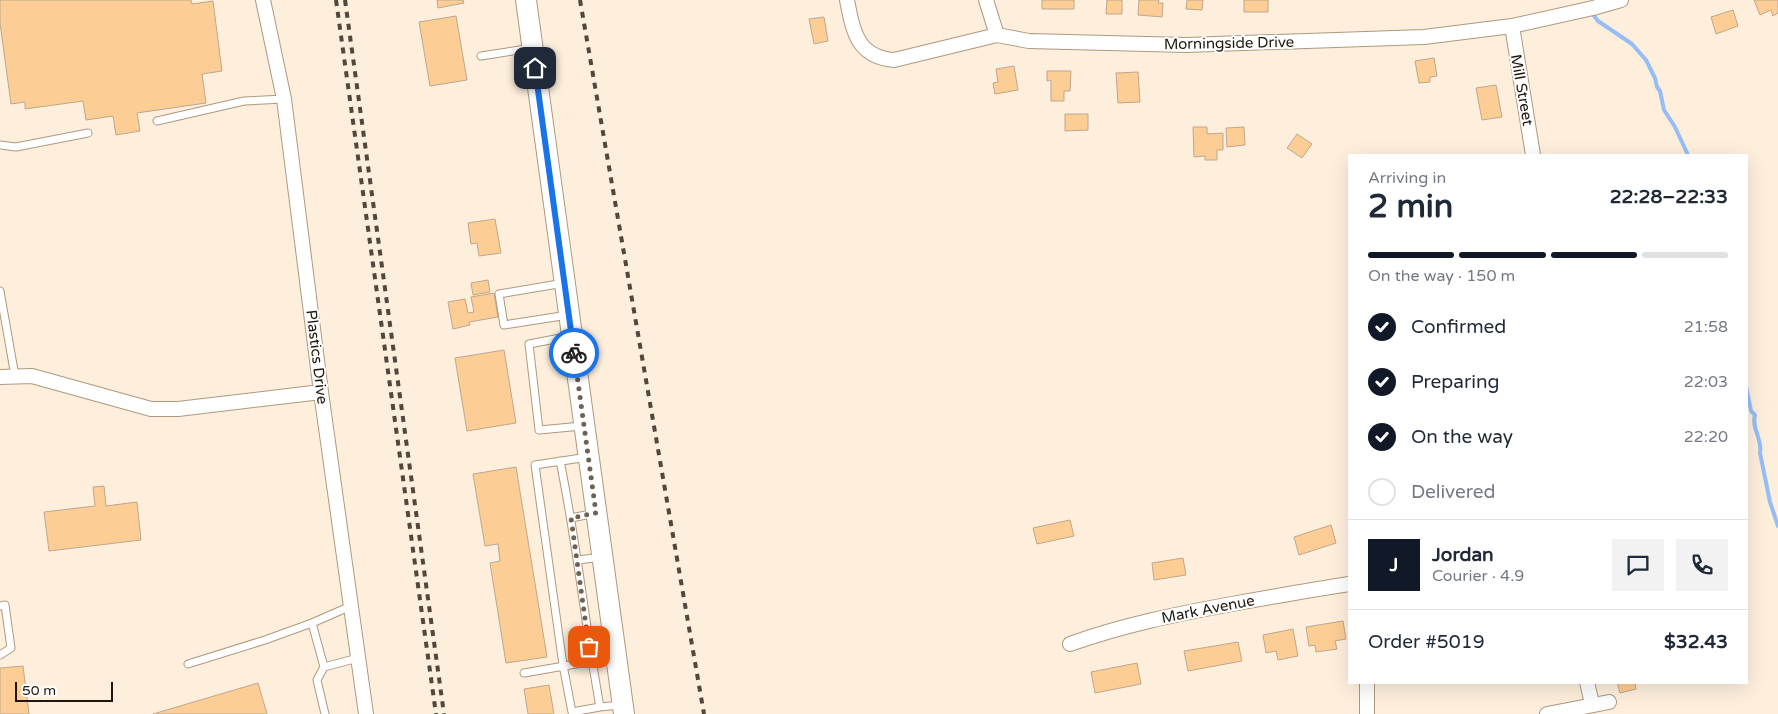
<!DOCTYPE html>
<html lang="en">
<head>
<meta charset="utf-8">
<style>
  :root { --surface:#fff; --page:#f2f2f3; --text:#1f2937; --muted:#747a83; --line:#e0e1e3; --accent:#111827 }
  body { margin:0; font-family:"Varela Round",sans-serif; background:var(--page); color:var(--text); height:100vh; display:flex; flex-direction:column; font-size:19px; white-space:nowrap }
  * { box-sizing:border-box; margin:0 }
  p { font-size:16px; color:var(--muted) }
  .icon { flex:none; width:28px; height:28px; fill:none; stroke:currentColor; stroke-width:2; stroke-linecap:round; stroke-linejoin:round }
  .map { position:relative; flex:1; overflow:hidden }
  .details { position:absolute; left:1348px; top:154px; width:400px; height:530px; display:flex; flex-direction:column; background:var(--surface); border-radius:0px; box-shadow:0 5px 20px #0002 }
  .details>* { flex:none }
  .scale { position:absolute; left:15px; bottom:12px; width:98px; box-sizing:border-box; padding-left:5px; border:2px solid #1f160c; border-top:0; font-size:14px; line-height:18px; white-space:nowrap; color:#1f160c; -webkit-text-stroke:4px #fefefe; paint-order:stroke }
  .pin { position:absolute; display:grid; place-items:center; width:42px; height:42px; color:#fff; margin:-21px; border-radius:10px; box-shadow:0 2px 8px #0006 }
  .courier { position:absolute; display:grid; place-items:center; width:50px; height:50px; margin:-25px; border:4px solid #1a73e8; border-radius:50%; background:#fff; color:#222; box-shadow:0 1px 6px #0007 }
  .overview em { font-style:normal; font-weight:700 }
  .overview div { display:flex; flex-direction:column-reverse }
  .overview { display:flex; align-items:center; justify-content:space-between; height:85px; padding:0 20px }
  h1 { font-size:32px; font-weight:700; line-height:38px }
  .bar { display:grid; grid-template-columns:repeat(4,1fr); gap:8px 5px; align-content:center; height:60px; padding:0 20px }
  .bar i { height:6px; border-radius:4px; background:var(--line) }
  .bar .active { background:var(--accent) }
  .bar p { grid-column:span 4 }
  .line { display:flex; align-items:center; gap:12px; padding:0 20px; border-top:1px solid var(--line) }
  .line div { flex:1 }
  .round { display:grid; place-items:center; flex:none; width:52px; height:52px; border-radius:0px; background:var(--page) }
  ol { padding:0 20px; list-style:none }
  li { display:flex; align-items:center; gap:15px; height:55px }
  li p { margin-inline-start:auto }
  li .icon { padding:5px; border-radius:50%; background:var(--accent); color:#fff; stroke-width:4 }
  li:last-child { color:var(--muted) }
  li i { width:28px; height:28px; border:2px solid var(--line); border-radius:50% }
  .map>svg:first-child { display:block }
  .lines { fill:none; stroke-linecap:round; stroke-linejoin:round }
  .stream { stroke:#96bef5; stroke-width:4 }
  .building { fill:#fccd95; stroke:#bfa78c }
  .lane-casing { stroke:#af987d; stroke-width:9 }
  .street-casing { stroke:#af987d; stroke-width:16 }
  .secondary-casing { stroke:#af987d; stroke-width:22 }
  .lane { stroke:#fff; stroke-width:7 }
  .street { stroke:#fff; stroke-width:14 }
  .secondary { stroke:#fff; stroke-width:20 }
  .rail { stroke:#51473b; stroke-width:4; stroke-dasharray:6 6; stroke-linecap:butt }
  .done { stroke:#6d6255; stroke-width:5; stroke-dasharray:0 9 }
  .route { stroke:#1a73e8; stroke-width:6 }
  .labels { text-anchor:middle; stroke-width:4; stroke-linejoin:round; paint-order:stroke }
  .street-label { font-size:15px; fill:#1f160c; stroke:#fefefe }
</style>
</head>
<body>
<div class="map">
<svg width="1778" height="714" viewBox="0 0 1778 714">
  <rect width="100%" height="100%" fill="#feefdd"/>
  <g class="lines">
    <path class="stream" d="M1591 12 1598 21 1632 44 1646 60 1655 78 1657 87 1660 91 1664 110 1675 127 1688 155
      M1746 386 1751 411 1755 415C1751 428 1763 440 1760 453L1770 502 1778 526"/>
  </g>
  <path class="building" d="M0 0H191L192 4 213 1 222 71 202 74 206 103 137 113 140 131 116 135 113 116 86 120 83 101 25 109V102L11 104 0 23Z
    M437 0H463L464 3 438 8Z
    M1042 0H1074V9H1042Z
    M1107 0H1122V14H1106Z
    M1139 0H1159L1158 3H1163L1162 17 1138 15Z
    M1187 0H1203L1202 10 1186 9Z
    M1244 0H1268V12H1244Z
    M1754 0H1778V13L1773 16 1771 10 1760 15Z
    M1733 10 1738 26 1716 34 1711 17Z
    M456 16 467 80 430 86 419 22Z
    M824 17 828 41 814 44 809 19Z
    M1434 58 1437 76 1430 77V82L1419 83 1415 61Z
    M1014 66 1018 90 995 94 993 83 998 82 996 69Z
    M1047 71H1071L1070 91H1064V101H1051V80L1047 81Z
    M1138 72 1140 102 1118 103 1116 73Z
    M1496 85 1502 117 1482 120 1476 88Z
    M1065 114H1088V130L1065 131Z
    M1193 127H1207V134L1223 133V150H1217V160H1205V156L1194 157Z
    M1244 127 1245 145 1227 147 1226 128Z
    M1297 134 1312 144 1302 158 1287 148Z
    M495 219 501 253 479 256 477 243 471 244 468 223Z
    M488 280 490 292 473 295 471 283Z
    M494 293 498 317 469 322 470 325 453 329 448 302 465 299 468 313 474 312 471 297Z
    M504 350 516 423 467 431 455 358Z
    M516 467 547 657 506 663 490 563 500 561 498 544 485 546 473 474Z
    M104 486 106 506 137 502 141 540 49 551 44 512 95 506 93 487Z
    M1070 520 1074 536 1037 544 1033 528Z
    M1331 525 1336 543 1299 555 1294 537Z
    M1183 558 1186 575 1154 580 1152 563Z
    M1343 621 1346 639 1335 641 1337 649 1316 652 1315 645 1309 646 1306 627Z
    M1293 629 1298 656 1278 660 1276 651 1266 653 1263 635Z
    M1238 642 1242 661 1188 671 1184 651Z
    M1137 663 1141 684 1095 693 1091 672Z
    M23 666 29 714H0V668Z
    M1617 682H1635L1636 689 1620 693Z
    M258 683 267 714H153Z
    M549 685 554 714H528L524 689Z"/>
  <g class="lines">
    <g class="lane-casing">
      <path id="lane" d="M481 56 532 48
        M157 121 244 101 284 99
        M0 145 16 147 88 133
        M564 283 499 294 504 325 568 315
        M0 291 15 376
        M571 336 529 344 539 430 582 426
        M588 457 535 465 563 665 572 712 600 707
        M560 461C577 543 585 625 600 707L620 705
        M571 518 596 513
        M578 560 602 557
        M0 606 5 605 11 648 0 655
        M351 606 312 623 324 667 358 658
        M587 634 612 631
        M188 664 265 640 312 623
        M324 667 317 680 325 714
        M524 673 616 657"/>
    </g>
    <g class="street-casing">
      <path id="street" d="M263 0 284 99 321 392 366 714
        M847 0C853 31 857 57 894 60L997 35 1029 41 1186 45 1424 37 1512 26 1593 8 1621 0
        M986 0 997 35
        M1512 26 1533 155
        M0 377 32 376 151 409H178L321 392
        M1070 644C1123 625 1177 614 1232 604 1271 597 1310 590 1349 584
        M1587 682 1592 704
        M1367 714V682
        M1547 714 1609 702"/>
    </g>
    <g class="secondary-casing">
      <path id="secondary" d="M526 0 624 714"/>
    </g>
    <use href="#lane" class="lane"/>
    <use href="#street" class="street"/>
    <use href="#secondary" class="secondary"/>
    <path class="rail" d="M336 0 436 714
      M345 0 444 714
      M580 0 704 714"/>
  </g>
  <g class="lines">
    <path class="done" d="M574 353 596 513 571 518 589 647"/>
    <path class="route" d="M535 68 574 353"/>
  </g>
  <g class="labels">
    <g class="street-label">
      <text transform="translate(1229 43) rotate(-1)" y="5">Morningside Drive</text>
      <text transform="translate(1522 90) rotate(80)" y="5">Mill Street</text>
      <text transform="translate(317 357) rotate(83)" y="5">Plastics Drive</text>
      <text transform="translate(1208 609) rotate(-11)" y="5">Mark Avenue</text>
    </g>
  </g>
</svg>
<div class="scale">50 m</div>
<div class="pin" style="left:589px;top:647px;background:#ea580c"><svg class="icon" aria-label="bag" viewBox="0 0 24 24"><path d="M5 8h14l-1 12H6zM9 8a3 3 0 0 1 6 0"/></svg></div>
<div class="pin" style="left:535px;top:68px;background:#1f2937"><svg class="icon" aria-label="home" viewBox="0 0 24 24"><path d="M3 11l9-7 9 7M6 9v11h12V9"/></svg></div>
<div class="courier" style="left:574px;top:353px"><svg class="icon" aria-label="bike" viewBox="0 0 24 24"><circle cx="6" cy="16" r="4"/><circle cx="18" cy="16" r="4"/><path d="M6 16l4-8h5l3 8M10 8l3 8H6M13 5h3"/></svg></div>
<section class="details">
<div class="overview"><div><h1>2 min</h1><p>Arriving in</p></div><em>22:28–22:33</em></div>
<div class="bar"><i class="active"></i><i class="active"></i><i class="active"></i><i></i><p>On the way · 150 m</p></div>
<ol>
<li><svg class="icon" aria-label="check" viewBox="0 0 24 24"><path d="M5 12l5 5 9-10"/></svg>Confirmed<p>21:58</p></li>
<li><svg class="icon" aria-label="check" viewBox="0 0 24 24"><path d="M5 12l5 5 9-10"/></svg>Preparing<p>22:03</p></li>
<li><svg class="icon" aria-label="check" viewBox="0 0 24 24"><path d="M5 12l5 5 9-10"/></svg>On the way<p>22:20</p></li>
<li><i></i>Delivered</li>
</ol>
<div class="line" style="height:90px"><b class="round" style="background:var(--accent);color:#fff">J</b><div><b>Jordan</b><p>Courier · 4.9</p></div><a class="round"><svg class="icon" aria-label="chat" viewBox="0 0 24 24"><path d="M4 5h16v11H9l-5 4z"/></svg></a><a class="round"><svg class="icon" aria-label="phone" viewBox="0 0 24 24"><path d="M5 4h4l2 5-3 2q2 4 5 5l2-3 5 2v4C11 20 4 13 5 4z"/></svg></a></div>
<div class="line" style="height:65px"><div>Order #5019</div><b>$32.43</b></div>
</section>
</div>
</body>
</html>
